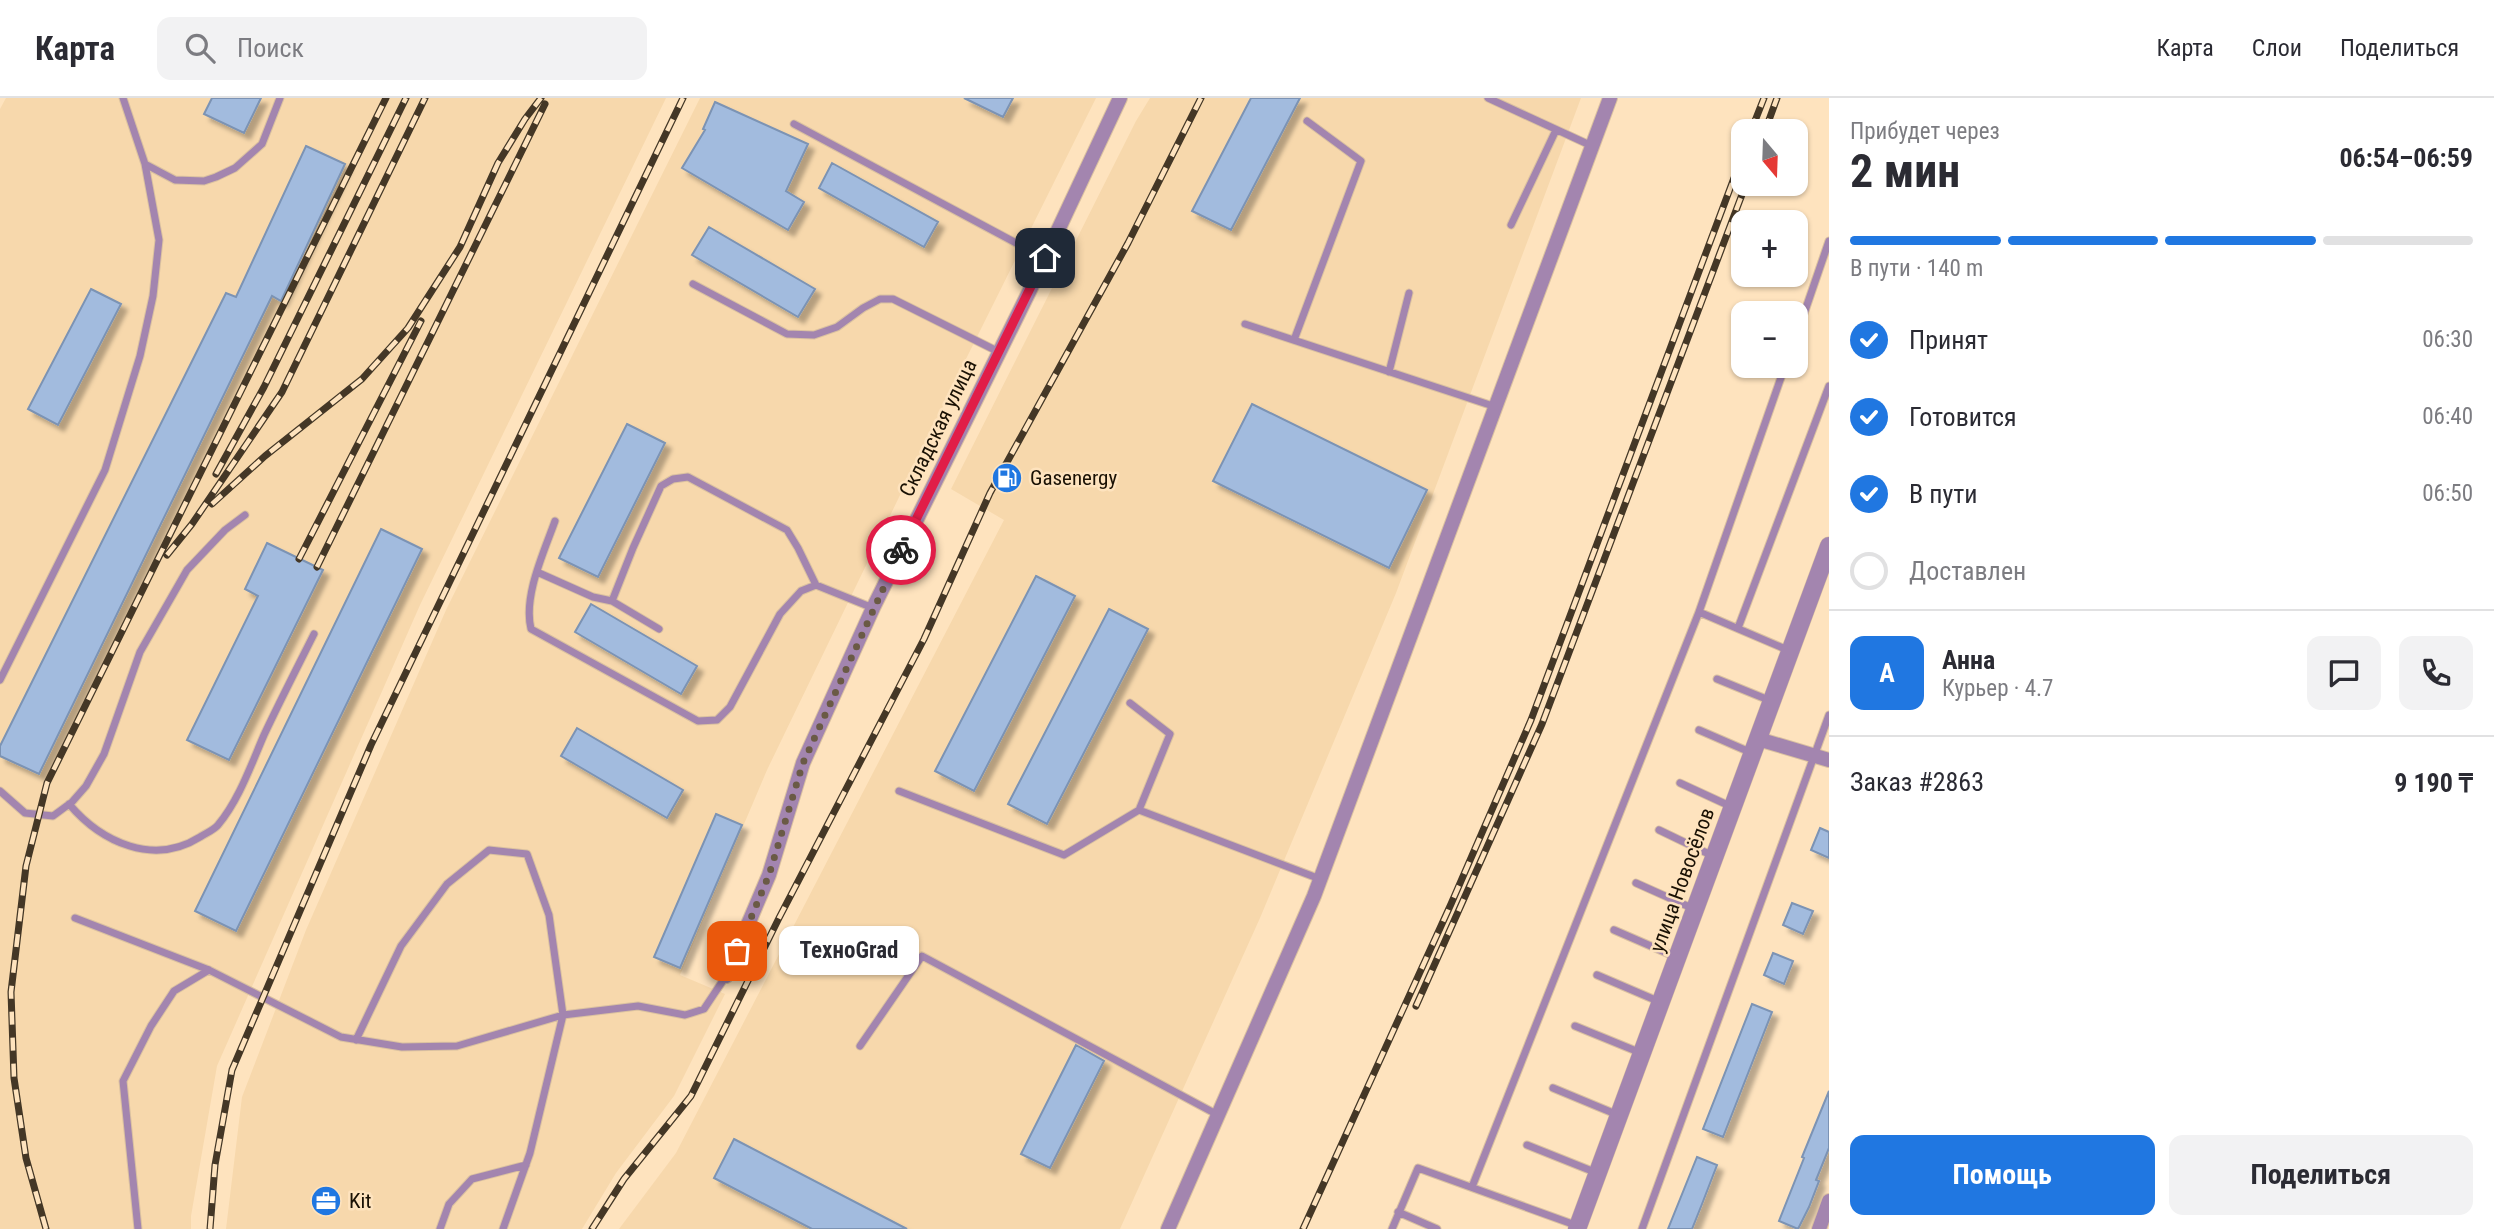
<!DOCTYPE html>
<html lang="ru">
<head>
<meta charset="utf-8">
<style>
  :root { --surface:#fff; --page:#f2f2f3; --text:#2b2b33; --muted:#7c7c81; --line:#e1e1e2; --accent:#2077e1 }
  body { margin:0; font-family:"Roboto Condensed",sans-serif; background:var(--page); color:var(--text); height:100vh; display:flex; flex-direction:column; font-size:26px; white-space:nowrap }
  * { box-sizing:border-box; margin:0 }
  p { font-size:23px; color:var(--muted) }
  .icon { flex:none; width:38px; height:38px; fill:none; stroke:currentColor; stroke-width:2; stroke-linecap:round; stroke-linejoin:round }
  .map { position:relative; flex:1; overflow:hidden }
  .details { display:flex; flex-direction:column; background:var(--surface); width:665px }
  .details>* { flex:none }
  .needle { width:46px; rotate:161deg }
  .buttons { position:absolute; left:1731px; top:21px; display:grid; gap:14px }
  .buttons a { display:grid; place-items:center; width:77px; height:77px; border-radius:14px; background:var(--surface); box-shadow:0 2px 5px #0004; font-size:35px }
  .pin { position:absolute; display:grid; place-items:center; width:60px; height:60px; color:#fff; margin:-30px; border-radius:14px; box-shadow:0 4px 10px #0006 }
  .courier { position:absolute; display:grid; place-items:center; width:70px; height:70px; margin:-35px; border:5px solid #e11d48; border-radius:50%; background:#fff; color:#222; box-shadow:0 2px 9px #0007 }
  .bubble { position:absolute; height:49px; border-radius:14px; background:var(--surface); box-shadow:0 2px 5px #0004; font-size:23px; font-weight:700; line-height:49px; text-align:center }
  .overview em { font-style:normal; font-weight:700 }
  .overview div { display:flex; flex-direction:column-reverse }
  .overview { display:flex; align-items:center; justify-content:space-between; height:119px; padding:0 21px }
  h1 { font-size:46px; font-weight:700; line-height:52px }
  .bar { display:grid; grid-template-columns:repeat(4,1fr); gap:10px 7px; align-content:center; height:84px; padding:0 21px }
  .bar i { height:9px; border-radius:5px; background:var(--line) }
  .bar .current { background:var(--accent) }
  .bar p { grid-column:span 4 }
  .line { display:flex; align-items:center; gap:18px; padding:0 21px; border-top:2px solid var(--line) }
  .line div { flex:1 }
  .round { display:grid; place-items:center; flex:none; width:74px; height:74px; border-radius:14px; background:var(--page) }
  ol { padding:0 21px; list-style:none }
  li { display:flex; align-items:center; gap:21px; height:77px }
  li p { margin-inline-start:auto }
  li .icon { padding:7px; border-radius:50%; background:var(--accent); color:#fff; stroke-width:4 }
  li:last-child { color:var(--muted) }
  li i { width:38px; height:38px; border:4px solid var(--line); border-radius:50% }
  .action { display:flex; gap:14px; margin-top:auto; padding:14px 21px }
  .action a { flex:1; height:80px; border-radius:14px; background:var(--accent); color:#fff; font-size:28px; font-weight:700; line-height:80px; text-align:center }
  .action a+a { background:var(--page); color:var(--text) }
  header { display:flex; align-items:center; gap:42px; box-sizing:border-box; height:98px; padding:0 35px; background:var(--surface); border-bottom:2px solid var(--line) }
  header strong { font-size:33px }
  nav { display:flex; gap:38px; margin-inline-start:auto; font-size:24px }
  .search { width:490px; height:63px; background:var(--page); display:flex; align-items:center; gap:18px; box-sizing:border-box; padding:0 24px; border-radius:14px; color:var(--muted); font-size:26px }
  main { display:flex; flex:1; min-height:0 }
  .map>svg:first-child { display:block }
  .built { fill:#f7d8ac }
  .building { fill:#a2bbde; stroke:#7b93b4; stroke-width:2; filter:url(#shadow) }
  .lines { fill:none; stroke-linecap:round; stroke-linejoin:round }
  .service-casing { stroke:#dac1a0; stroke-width:9 }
  .minor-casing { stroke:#dac1a0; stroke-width:16 }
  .tertiary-casing { stroke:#dac1a0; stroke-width:19 }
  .service { stroke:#a385af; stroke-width:7 }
  .minor { stroke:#a385af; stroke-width:14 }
  .tertiary { stroke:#a385af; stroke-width:18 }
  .rail-casing { stroke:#443726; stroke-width:7 }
  .rail { stroke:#fee3be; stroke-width:4.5; stroke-dasharray:13; stroke-linecap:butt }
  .done { stroke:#6a5a45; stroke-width:7; stroke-dasharray:0 12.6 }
  .route { stroke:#e11d48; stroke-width:9 }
  .labels { text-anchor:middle; stroke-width:5; stroke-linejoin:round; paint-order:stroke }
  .street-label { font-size:21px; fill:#1a1104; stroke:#fee3be }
  .poi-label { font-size:21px; fill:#1a1104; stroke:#fee3be; text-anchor:start }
</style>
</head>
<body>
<header>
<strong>Карта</strong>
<div class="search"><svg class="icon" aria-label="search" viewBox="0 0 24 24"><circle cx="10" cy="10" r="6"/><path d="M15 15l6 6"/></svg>Поиск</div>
<nav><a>Карта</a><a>Слои</a><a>Поделиться</a></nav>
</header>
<main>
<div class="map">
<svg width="1829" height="1131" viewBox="0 0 1829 1131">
  <defs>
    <filter id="shadow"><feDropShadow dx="6" dy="6" stdDeviation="2" flood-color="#0004"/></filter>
  </defs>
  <rect width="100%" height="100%" fill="#fee3be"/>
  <path class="built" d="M6 0H666L420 507 217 968 191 1118V1131H0V11Z
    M700 0H1096L961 271 767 672 680 877 725 896 674 998 616 1075 582 1131H226L242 999 306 832 446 512Z
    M1150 0H1581L1396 495 1260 820 1120 1131H619L676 1055 1004 422 951 391 1136 23Z"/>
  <path class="building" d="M212 0H261L244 35 204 16Z
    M964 0H1013L1003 19Z
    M1251 0H1300L1231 132 1192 113Z
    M715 4 808 46 786 93 804 104 788 132 682 70 705 32 703 31Z
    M306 48 345 66 281 203 272 198 39 676 0 658V648L226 195 236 199Z
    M832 65 938 124 924 149 819 90Z
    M709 129 815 191 798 219 692 157Z
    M91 191 121 206 58 327 28 311Z
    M1252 306 1427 392 1389 470 1213 383Z
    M627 326 665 345 598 479 559 460Z
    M381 431 422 451 236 833 195 813Z
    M267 445 323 472 229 662 187 642 258 498 245 491Z
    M1036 478 1075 498 974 693 935 673Z
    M591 506 697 568 681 596 575 534Z
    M1109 511 1148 531 1047 726 1008 706Z
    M577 630 683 692 667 720 561 658Z
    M716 716 742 727 680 870 654 859Z
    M1820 730 1829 734V760L1811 752Z
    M1792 805 1813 813 1803 836 1783 827Z
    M1773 855 1793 863 1784 886 1764 877Z
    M1752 906 1772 914 1723 1039 1703 1031Z
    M1076 947 1104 963 1050 1070 1021 1056Z
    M1829 993V1050L1816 1082 1819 1083 1809 1109 1798 1131 1779 1123 1804 1060 1802 1059Z
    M734 1041 907 1131H812L714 1080Z
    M1697 1059 1717 1067 1702 1106 1692 1131H1668Z"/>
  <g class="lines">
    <g class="service-casing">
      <path id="service" d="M123 0 145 66 175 82 204 83 216 79 235 70 262 46 280 0
        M1488 0 1592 48
        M794 26 1044 160
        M1511 127 1556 32
        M693 186 787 236 814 237 837 229 863 210 880 201H893L999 254
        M1245 226 1496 309
        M1796 239 1829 143
        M1294 242 1361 63 1307 23
        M1389 274 1409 195
        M555 423C544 454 523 498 531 531L698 623 717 622 730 609 780 516 801 493 816 487 873 510
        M537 474 593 499 612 503 633 450 661 388 673 381 688 379 787 432 798 450 816 487
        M612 503 659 531
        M1699 514 1785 268
        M1738 530 1829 288
        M1717 581 1771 603
        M0 582 105 372 140 258 153 198 159 142 145 66
        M1130 605 1170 636 1139 712 1320 781
        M1699 632 1752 655
        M1680 685 1732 709
        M0 693 25 715 53 718 72 704 86 688 104 656 140 554 187 472 225 432 245 417
        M899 693 1064 757 1139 712
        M69 706C102 745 154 768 200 739 206 735 214 732 218 727 239 702 251 667 264 637 280 603 297 570 314 536
        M1659 732 1713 758
        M1636 785 1694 811
        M75 820 209 872 341 939 402 949 457 948 563 917 638 908 685 917 704 911 726 878
        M1614 832 1676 859
        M1597 877 1660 904
        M1575 928 1641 955
        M356 942 401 848 447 786 489 752 527 756 549 817 563 917 530 1055 503 1131
        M860 948 922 858 1218 1017
        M1553 990 1618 1017
        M1527 1047 1597 1075
        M1472 1089 1699 514 1790 553
        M1398 1114 1437 1131
        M138 1131 123 983 151 928 174 893 209 872
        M440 1131 449 1106 472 1081 526 1067
        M1392 1131 1418 1070 1578 1128
        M1642 1131 1829 617"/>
    </g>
    <g class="minor-casing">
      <path id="minor" d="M1758 641 1829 662
        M726 878 769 777 803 665 873 510 1029 194 1120 0
        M1168 1131 1314 798 1610 0
        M1819 1131 1829 1103"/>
    </g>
    <g class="tertiary-casing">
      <path id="tertiary" d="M1577 1131 1829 448"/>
    </g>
    <use href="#service" class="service"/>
    <use href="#minor" class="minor"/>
    <use href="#tertiary" class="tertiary"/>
    <g class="rail-casing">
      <path id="rail" d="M1751 33 1764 0
        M1765 33 1777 0
        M216 376 264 289 406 0
        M212 406 265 358 362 281 408 230 460 149 498 65 525 21 541 0
        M167 457 192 426 282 294 425 0
        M299 461 421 223
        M317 469 545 6
        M1416 908 1542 626 1746 86
        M46 1131 26 1060 14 980 11 894 26 768 47 685 386 0
        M210 1131 215 1067 232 972 371 647 683 0
        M592 1131 624 1081 691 998 779 820 924 541 990 395 1128 145 1201 0
        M1303 1131 1451 806 1531 622 1743 56"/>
    </g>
    <use href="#rail" class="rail"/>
  </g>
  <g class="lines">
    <path class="done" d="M737 853 769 777 803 665 901 452"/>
    <path class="route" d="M901 452 1045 160"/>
  </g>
  <defs>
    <g id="fuel-disc" transform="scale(1.575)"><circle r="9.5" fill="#2077e1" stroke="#fee3be"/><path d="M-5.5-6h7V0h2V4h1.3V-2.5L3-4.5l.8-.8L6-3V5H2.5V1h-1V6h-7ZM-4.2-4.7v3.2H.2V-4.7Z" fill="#fff"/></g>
    <g id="office-disc" transform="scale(1.575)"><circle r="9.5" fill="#2077e1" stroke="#fee3be"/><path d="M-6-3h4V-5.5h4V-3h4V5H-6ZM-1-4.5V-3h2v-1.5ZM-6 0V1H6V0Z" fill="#fff"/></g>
  </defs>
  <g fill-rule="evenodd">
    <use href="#fuel-disc" x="1007" y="380"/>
    <use href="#office-disc" x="326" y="1103"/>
  </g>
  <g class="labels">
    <g class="street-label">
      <text transform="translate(938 330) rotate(-64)" y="7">Складская улица</text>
      <text transform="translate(1682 782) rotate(-70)" y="7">улица Новосёлов</text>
    </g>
    <g class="poi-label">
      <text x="1030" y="387">Gasenergy</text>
      <text x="349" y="1110">Kit</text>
    </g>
  </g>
</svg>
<div class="buttons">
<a><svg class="needle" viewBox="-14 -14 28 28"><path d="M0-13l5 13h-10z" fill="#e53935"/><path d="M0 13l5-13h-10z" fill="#7c7c81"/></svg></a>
<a>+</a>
<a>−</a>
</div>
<div class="pin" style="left:737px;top:853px;background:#ea580c"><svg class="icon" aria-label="bag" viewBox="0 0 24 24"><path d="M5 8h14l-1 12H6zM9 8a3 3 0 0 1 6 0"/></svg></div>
<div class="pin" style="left:1045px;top:160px;background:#1f2937"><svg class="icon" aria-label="home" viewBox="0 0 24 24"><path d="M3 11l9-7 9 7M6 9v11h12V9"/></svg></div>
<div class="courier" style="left:901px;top:452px"><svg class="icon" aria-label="bike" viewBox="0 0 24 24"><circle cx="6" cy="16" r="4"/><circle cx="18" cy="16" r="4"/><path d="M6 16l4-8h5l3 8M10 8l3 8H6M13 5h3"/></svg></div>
<div class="bubble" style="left:779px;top:828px;width:140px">ТехноGrad</div>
</div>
<section class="details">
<div class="overview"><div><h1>2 мин</h1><p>Прибудет через</p></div><em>06:54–06:59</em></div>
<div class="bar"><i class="current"></i><i class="current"></i><i class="current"></i><i></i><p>В пути · 140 m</p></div>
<ol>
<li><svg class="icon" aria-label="check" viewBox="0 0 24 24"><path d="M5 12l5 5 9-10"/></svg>Принят<p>06:30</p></li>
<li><svg class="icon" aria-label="check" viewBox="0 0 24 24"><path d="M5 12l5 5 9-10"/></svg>Готовится<p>06:40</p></li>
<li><svg class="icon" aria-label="check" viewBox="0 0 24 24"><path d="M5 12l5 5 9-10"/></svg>В пути<p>06:50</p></li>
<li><i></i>Доставлен</li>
</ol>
<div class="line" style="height:126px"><b class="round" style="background:var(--accent);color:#fff">А</b><div><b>Анна</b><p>Курьер · 4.7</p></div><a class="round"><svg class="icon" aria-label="chat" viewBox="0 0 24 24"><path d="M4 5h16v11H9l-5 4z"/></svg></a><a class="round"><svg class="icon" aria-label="phone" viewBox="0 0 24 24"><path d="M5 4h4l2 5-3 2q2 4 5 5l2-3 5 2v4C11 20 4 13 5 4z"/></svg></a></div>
<div class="line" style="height:91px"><div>Заказ #2863</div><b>9 190 ₸</b></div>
<div class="action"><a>Помощь</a><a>Поделиться</a></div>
</section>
</main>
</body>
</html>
